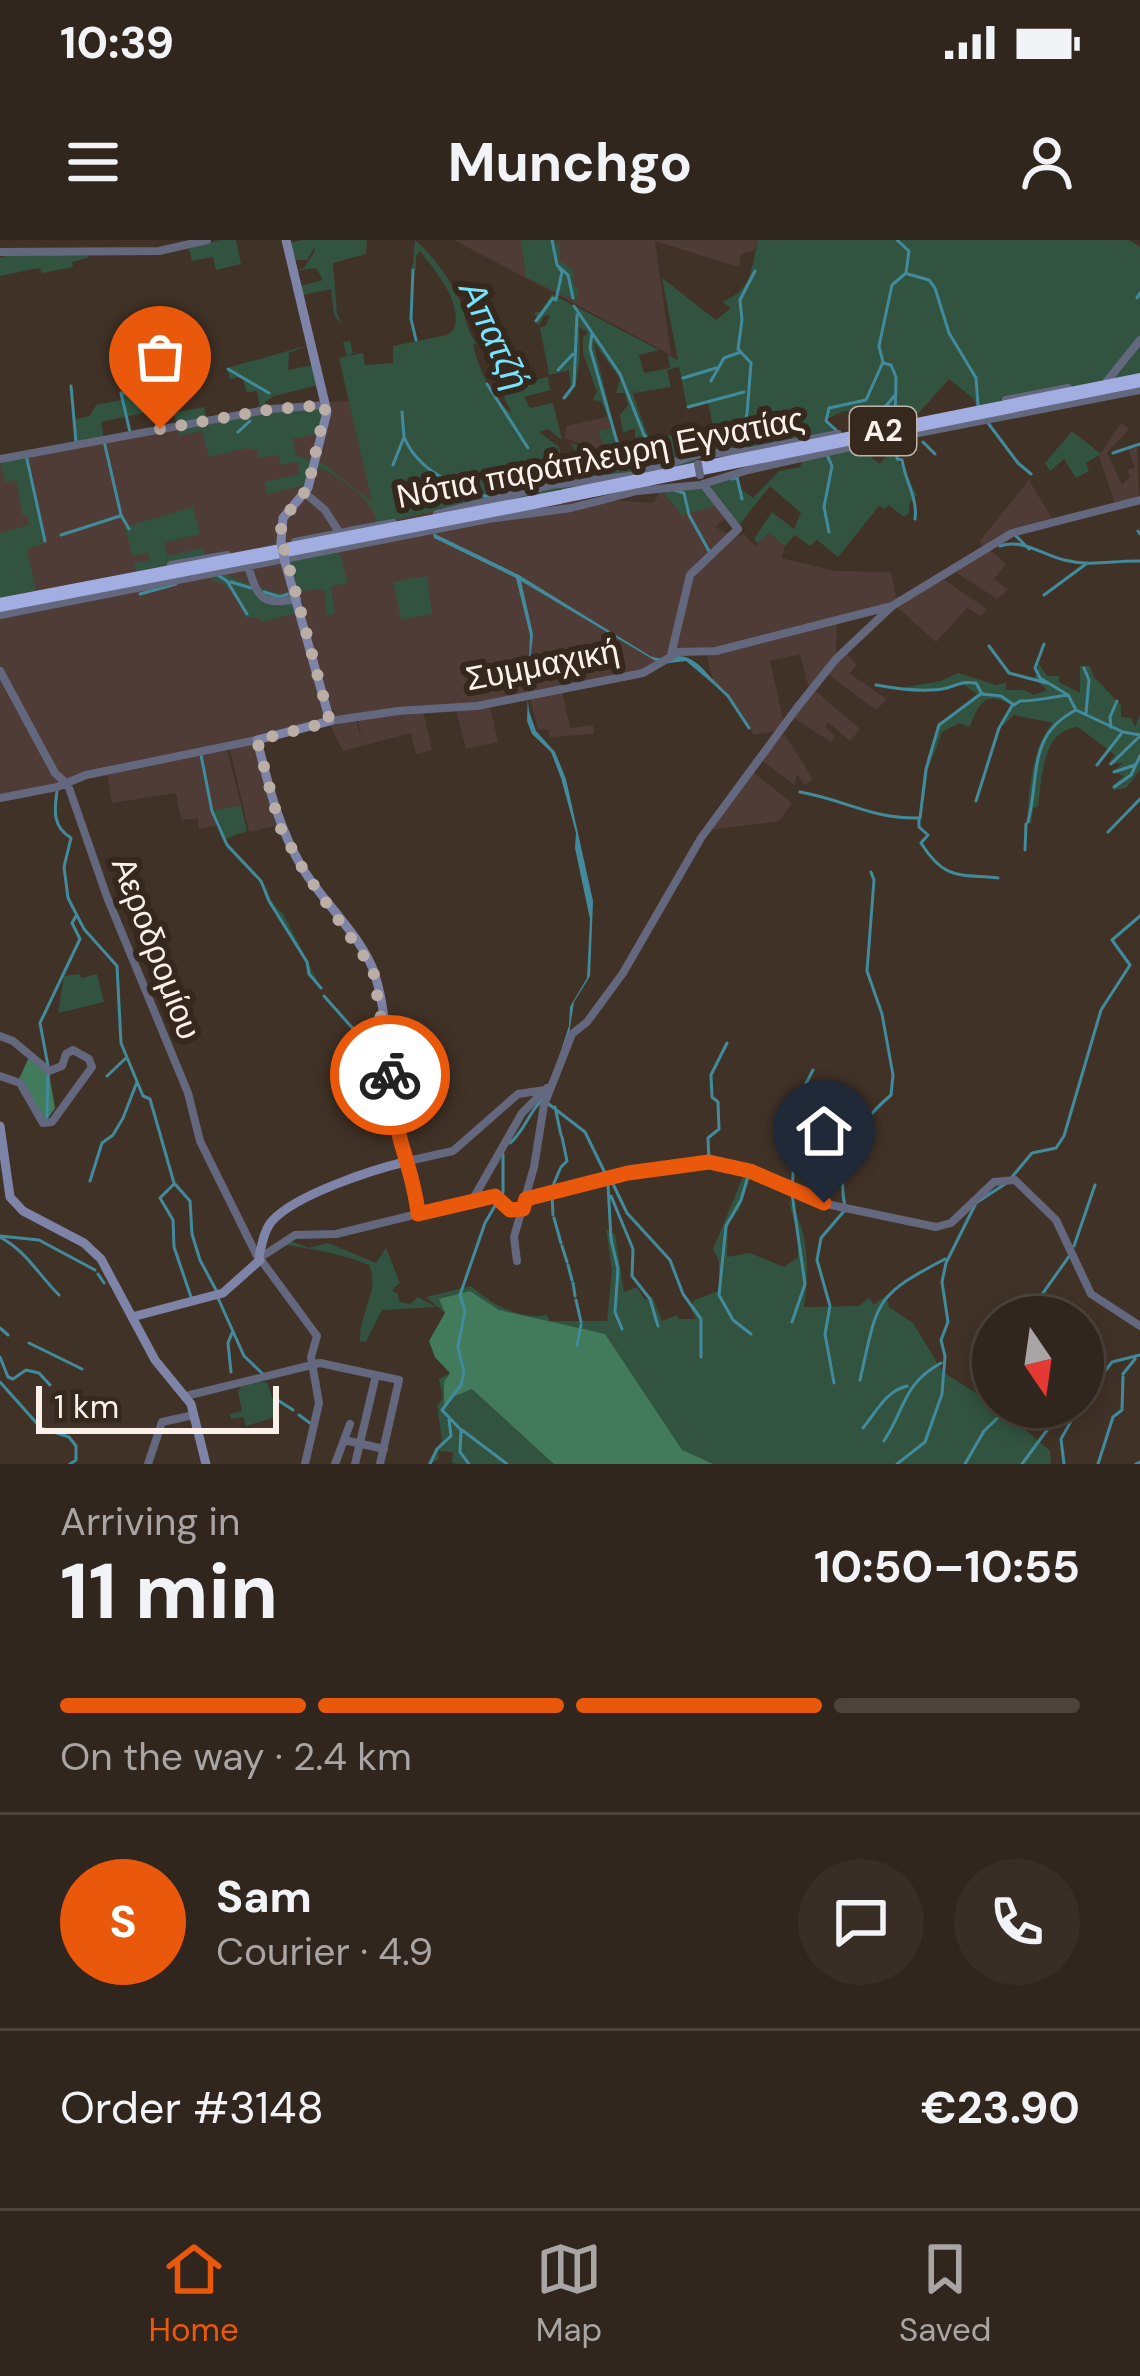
<!DOCTYPE html>
<html lang="en">
<head>
<meta charset="utf-8">
<style>
  :root { --surface:#31261d; --page:#392e26; --text:#f1f3f6; --muted:#a8a5a4; --line:#4c433b; --accent:#ea580c }
  body { margin:0; font-family:"DM Sans",sans-serif; background:var(--page); color:var(--text); height:100vh; display:flex; flex-direction:column; font-size:45px; white-space:nowrap }
  * { box-sizing:border-box; margin:0 }
  p { font-size:39px; color:var(--muted) }
  .icon { flex:none; width:66px; height:66px; fill:none; stroke:currentColor; stroke-width:2; stroke-linecap:round; stroke-linejoin:round }
  .map { position:relative; height:1224px; overflow:hidden }
  .side { display:flex; flex-direction:column; background:var(--surface); flex:1 }
  .side>* { flex:none }
  .needle { width:78px; rotate:167deg }
  .tools { position:absolute; left:972px; top:1056px; display:grid; gap:24px }
  .tools a { display:grid; place-items:center; width:132px; height:132px; border-radius:50%; background:var(--surface); box-shadow:0 6px 18px #0003,0 0 0 3px var(--line); font-size:60px }
  .scale { position:absolute; left:36px; bottom:30px; width:243px; box-sizing:border-box; padding-left:12px; border:6px solid #fbf1ea; border-top:0; font-size:33px; line-height:42px; white-space:nowrap; color:#fbf1ea; -webkit-text-stroke:9px #36281d; paint-order:stroke }
  .pin { position:absolute; display:grid; place-items:center; width:102px; height:102px; color:#fff; margin:-123px -51px; border-radius:50% 50% 50% 0; rotate:-45deg; box-shadow:0 0 12px #0007 }
  .pin .icon { rotate:45deg }
  .courier { position:absolute; display:grid; place-items:center; width:120px; height:120px; margin:-60px; border:9px solid #ea580c; border-radius:50%; background:#fff; color:#222; box-shadow:0 3px 15px #0007 }
  .headline em { font-style:normal; font-weight:700 }
  .headline div { display:flex; flex-direction:column-reverse }
  .headline { display:flex; align-items:center; justify-content:space-between; height:204px; padding:0 60px }
  h1 { font-size:78px; font-weight:700; line-height:90px }
  .bar { display:grid; grid-template-columns:repeat(4,1fr); gap:18px 12px; align-content:center; height:144px; padding:0 60px }
  .bar i { height:15px; border-radius:9px; background:var(--line) }
  .bar .on { background:var(--accent) }
  .bar p { grid-column:span 4 }
  .line { display:flex; align-items:center; gap:30px; padding:0 60px; border-top:3px solid var(--line) }
  .line div { flex:1 }
  .round { display:grid; place-items:center; flex:none; width:126px; height:126px; border-radius:63px; background:var(--page) }
  .status { display:flex; justify-content:space-between; align-items:center; height:84px; padding:0 60px; background:var(--surface); direction:ltr }
  .status svg { height:33px; fill:currentColor }
  header { display:flex; justify-content:space-between; align-items:center; height:156px; padding:0 60px; background:var(--surface); font-size:54px; font-weight:700 }
  .dock { display:flex; justify-content:space-around; align-items:center; height:168px; border-top:3px solid var(--line); background:var(--surface); font-size:33px; color:var(--muted) }
  .dock a { display:grid; justify-items:center; gap:6px }
  .dock .on { color:var(--accent) }
  .map>svg:first-child { display:block }
  .industrial { fill:#4f3c36 }
  .green { fill:#325340 }
  .forest { fill:#427a5c }
  .water { fill:#418b9c }
  .lines { fill:none; stroke-linecap:round; stroke-linejoin:round }
  .stream { stroke:#418b9c; stroke-width:3 }
  .tertiary { stroke:#64687e; stroke-width:8 }
  .secondary { stroke:#7d84a7; stroke-width:9 }
  .motorway { stroke:#a2ade2; stroke-width:14 }
  .tertiary-bridge { stroke:#64687e; stroke-width:8 }
  .secondary-bridge { stroke:#7d84a7; stroke-width:9 }
  .done { stroke:#baaea6; stroke-width:12; stroke-dasharray:0 21.6 }
  .route { stroke:#ea580c; stroke-width:15 }
  .labels { text-anchor:middle; stroke-width:12; stroke-linejoin:round; paint-order:stroke }
  .shield { fill:#36281d; stroke:#c0b5ac; stroke-width:3 }
  .shield-label { font-size:30px; font-weight:bold; fill:#fbf1ea }
  .street-label { font-size:33px; fill:#fbf1ea; stroke:#36281d }
  .water-label { font-size:36px; font-style:italic; fill:#75e4fe; stroke:#36281d }
</style>
</head>
<body>
<div class="status"><b>10:39</b><svg viewBox="0 0 49 12"><path d="M0 12V9h3v3zM5 12V6h3v6zM10 12V3h3v9zM15 12V0h3v12zM26 1h20v11H26zM47 4h2v5h-2z"/></svg></div>
<header><svg class="icon" aria-label="menu" viewBox="0 0 24 24"><path d="M4 6h16M4 12h16M4 18h16"/></svg>Munchgo<svg class="icon" aria-label="person" viewBox="0 0 24 24"><circle cx="12" cy="8" r="4"/><path d="M4 21q1-7 8-7t8 7"/></svg></header>
<div class="map">
<svg width="1140" height="1224" viewBox="0 0 1140 1224">
  <rect width="100%" height="100%" fill="#413227"/>
  <path class="industrial" d="M454 0H758L754 11 741 14 739 27 655 1 671 115Z
    M338 161 363 162 569 257 653 263 660 252 672 261 671 265 690 274 693 270 716 266 726 278 715 287 734 297 744 294 755 306 769 293 785 306 781 318 836 331 891 332 897 361 837 378 836 416 814 444 808 445 800 414 770 421 784 483 779 490 754 495 729 456 713 440 706 413 765 402 688 409 645 431 479 465 383 471 0 557V220Z
    M610 176 619 217 565 198 566 186Z
    M1121 183 1129 189 1107 213 1122 245 1130 236 1128 230 1135 227 1128 209 1137 207 1139 258 1115 263 1099 216Z
    M1029 240 1052 278 1010 289 986 308 979 302Z
    M990 310 1006 324 994 339 1008 350 997 359 954 331Z
    M943 339 987 369 981 376 967 368 936 402 897 367Z
    M845 410 856 425 850 434 887 459 876 470 826 433Z
    M813 449 860 489 850 501 828 482 825 487 835 496 831 502 792 477Z
    M562 450 570 488 593 485 594 494 550 497 548 489 538 490 530 458Z
    M490 466 498 502 466 509 456 470Z
    M423 471 432 510 416 514 411 493 343 511 330 484 356 479 362 503 358 479Z
    M785 495 813 539 805 545 797 534 794 545 762 520 779 497Z
    M257 502 278 585 249 592 230 509Z
    M227 510 241 565 214 571 219 585 199 589 198 578 181 580 176 553 112 563 107 531Z
    M753 532 792 563 779 581 709 590Z"/>
  <path class="green" d="M220 0H236L241 24 216 30 213 17 192 21 189 8Z
    M302 0H367L366 14 333 23 337 74 343 86 334 75 331 49 302 55 299 46 323 40 316 28 295 31 304 28 315 11 314 8 307 20H293L290 3Z
    M415 0C429 11 449 37 459 59 466 74 465 90 477 103L473 104C478 127 492 161 512 173L496 141 507 139 511 151 520 149V144L548 137 550 150 524 157 530 168 553 163 562 200 548 189 539 192 559 207 566 235 576 211 570 203 588 209 583 218 599 228 607 216 637 231 695 219 696 225 475 267 476 262 373 285 376 279C371 258 334 233 314 225L306 245 267 254 265 242 299 234 298 221 280 225 279 215 259 218 257 210 247 208 209 217 202 191 179 196 174 173 204 167 207 181 326 166 322 193 292 199 296 215 325 225 372 262 339 118 347 116 343 102 350 101 353 113 347 116 363 113 365 125 393 123V106L447 95 454 89C463 64 438 34 420 11L416 16V30H412Z
    M521 0H557L554 3 560 5 559 20 574 30 573 45 579 50 576 61 526 37Z
    M758 0H1129L1140 7V134L976 166 974 159 949 139 917 175 876 185 858 171H843L827 179 838 190C803 198 727 222 696 206L716 200 708 163 687 166 679 127 667 130 671 147 635 153 633 149 634 157 649 199 691 192 693 213 642 227 636 225 643 215 640 204 635 202V188L623 193 620 175 628 165 625 153H616L620 139 593 101 622 220 618 213 605 208 598 191 612 188 601 161 593 160 597 152 583 113V97L588 92 579 87C580 109 582 145 565 160L571 150 569 130 549 135 540 87 546 86 550 75 544 76 538 87 535 72H540L552 54 659 110 639 115 644 133 670 128 668 115 678 120 662 38 716 80 731 68 722 62C753 49 751 29 758 0Z
    M14 13H87L88 18 72 22 73 27 42 33 39 28 0 36V18Z
    M309 105 289 113 288 130 314 125 318 145 274 156 265 162 264 169H260L257 151 247 152 242 137 230 139 227 128Z
    M120 151H144L148 172 101 182 104 198 77 202 75 179 90 176 96 165 121 160Z
    M1072 191 1101 214 1086 223 1089 231 1076 238 1064 219 1050 231 1045 223Z
    M895 200 897 218 917 255 910 262 909 273 904 277 889 265 884 269 879 266 838 317 817 300 810 306 795 295 785 306 769 293 758 303 754 299 772 272 794 289 801 273 770 246 739 285 719 265 682 275 663 253 736 235 741 249 753 258 779 231 800 227 803 220 858 207 880 224 892 209 890 202Z
    M25 216 45 303 27 309 36 350 0 358V293L29 285 27 276H23L16 240 5 242 0 222Z
    M193 267 200 294 164 303 167 316 203 308 205 319 136 331 134 323 150 320 149 313 132 316 125 287Z
    M339 311 348 343 331 347 335 373 326 375 325 351 317 349 298 353 287 319Z
    M221 333 275 353H292L300 372 262 382 257 377 246 378 235 353 220 342H213L211 335Z
    M427 336 432 374 401 380 393 342Z
    M1038 423 1047 436H1059V442L1080 453V426H1090L1094 437 1121 465V477L1131 478 1135 487 1140 474V530L1126 548 1113 550V545L1124 536 1113 532 1123 523 1108 524 1115 515 1078 487C1042 490 1042 538 1038 567L1033 568 1031 584 1027 581C1029 550 1032 506 1053 483L1014 475 1000 488 976 560 997 490 1012 466C987 449 978 463 970 487L959 483 942 492 928 530 924 562 926 529 939 484 977 454 964 445 912 452 895 449 941 441 958 433 996 445 1006 443V450H1023L1034 455 1047 450 1033 438 1038 432Z
    M200 514 213 571 241 565 247 591 225 599C236 613 248 626 260 639 270 651 269 664 283 673L321 748 309 735 307 723 268 661 261 642 226 605 212 573Z
    M80 734 81 738 97 734 104 762 58 773 64 736Z
    M745 932 751 935 739 970 728 984 727 1017 750 1013 784 1027 798 1017 799 998 788 959C810 992 809 1029 804 1067L859 1066 869 1058 874 1065 886 1055 889 1067 913 1083 943 1132 1001 1169 1050 1211 1051 1224H458L452 1223 453 1212 439 1211 438 1220 427 1224 442 1200 437 1166 443 1158 439 1139 450 1133 435 1117 429 1101 445 1073 426 1057 471 1046C492 1064 518 1080 547 1075L550 1081H607L612 1030 606 989 615 994 624 1052 637 1047 645 1060 652 1056 662 1081 677 1075 679 1079H696L691 1069 694 1060 719 1051V1022L713 1009Z
    M288 1000 309 1008 328 1003 376 1023 386 1008 400 1043 392 1050 398 1054 399 1062 410 1064 418 1057 436 1067 382 1070 366 1102 360 1101C358 1075 381 1049 369 1025 336 1012 315 1010 281 1004Z
    M255 1142H267L279 1176 246 1186 243 1177 231 1179 230 1174 242 1171 238 1152 241 1146Z"/>
  <path class="forest" d="M29 817 49 833 55 868 46 881 19 839Z
    M470 1051 499 1070 605 1094 682 1210 713 1224H554L472 1149 452 1157 444 1168V1142L450 1133 435 1117 429 1101 445 1073 439 1059Z"/>
  <path class="water" d="M433 293 519 335 650 416C663 421 667 416 679 416 699 417 711 440 724 453L686 421 662 424 654 420 521 341 533 394 527 453 529 471 536 491 555 512 566 539 593 661 590 736 574 762 569 794 552 838 569 786 570 767 587 738 590 679 575 608 576 593 561 538 551 512 532 494 527 481 530 395 516 338 434 298Z"/>
  <g class="lines">
    <path class="stream" d="M552 0 557 25 568 35 573 58
      M413 30 411 79 416 100
      M908 34 929 40 935 48 949 93 976 138 978 165
      M1137 58 1140 53
      M574 66 620 134 644 195 654 203 658 218
      M536 81 553 58 556 60 562 32 557 25
      M592 93 590 108 620 212
      M883 123 891 125 896 137 895 179
      M228 129 269 153
      M558 130 573 114
      M683 138 716 128
      M711 141 724 118 741 112
      M487 144 528 208
      M71 146 76 202
      M121 153 130 192
      M124 153 146 152
      M564 158 574 145 577 75
      M688 167 744 152
      M988 183 1018 223 1031 234
      M876 186 880 173 896 154
      M836 190 826 181 829 168 866 160 883 122 879 106 892 45 906 33 909 11 897 0
      M238 192 250 181
      M404 197C418 231 454 246 488 257
      M104 201 121 275 129 289
      M923 202 935 214
      M897 203V219L902 220C905 240 918 259 915 279
      M736 205 747 174 751 123 738 109 742 80 740 60 755 31
      M1113 213 1140 204
      M26 215 45 301
      M828 217 832 226 824 267 829 292
      M393 225 404 197 402 172
      M732 239 737 237 742 259
      M674 250 684 253 689 275 709 311
      M1138 291 1140 294
      M61 295 120 276
      M1015 295 1029 309
      M1000 306C1021 298 1043 315 1064 320 1092 327 1114 320 1140 321
      M216 334 227 341 247 374
      M231 342 251 348
      M264 352 280 357 288 354
      M140 354 176 344
      M1044 355 1086 324
      M1044 404 1035 428 1040 438 1068 455
      M989 406 1009 433 1047 443
      M1084 428 1089 440 1086 473
      M705 434 728 456 749 488
      M876 445C898 449 926 453 947 448 960 444 962 441 976 443L982 454 1001 456 1014 465 1020 461C1038 461 1051 457 1068 455L1076 470C1027 495 1040 536 1028 582
      M1078 471 1123 492 1140 495
      M1111 487 1110 477 1117 461
      M201 515 212 571 227 605 261 641 269 661 307 722 309 734 321 748
      M1111 524 1140 496
      M1097 525 1121 494
      M1114 532 1135 525
      M1114 547 1131 535 1140 516
      M57 551C54 572 53 587 71 598L64 627 68 658 84 689 117 726 121 803 143 856 150 859 174 943 190 961 192 994 200 1020 216 1050
      M800 552C846 560 871 579 920 578L926 529 939 485 982 453
      M976 561 999 488 1013 464
      M919 579V587L928 595 921 603C945 641 959 634 998 638
      M1108 592 1140 559
      M1025 610 1026 584
      M324 756 356 792 369 829 364 833 366 836 376 834 383 871 391 876
      M48 826 40 783 80 699 72 683 76 676
      M107 836 126 818
      M546 862 585 892 606 935
      M555 867 561 895
      M47 877 48 833
      M510 903C523 893 529 872 542 860
      M709 920 708 898 719 889 718 862 712 857 711 835 727 803
      M561 927 567 921 562 897
      M749 933 741 960 726 986 719 1055 733 1080 751 1094
      M1012 937 1032 913 1056 908 1064 896 1101 770 1130 725 1112 700 1140 676
      M90 941 102 903 113 895 123 878 137 842
      M608 942 613 944 627 973 670 1020 683 1054 701 1079V1117
      M608 944 611 999 618 1029 615 1072 622 1089
      M173 945 160 958 173 980 174 1007 191 1057
      M552 948 560 929
      M552 955 553 975
      M611 956 633 1009 632 1036 650 1059 658 1086
      M845 967C835 919 856 885 891 855L893 835 882 774 867 731 874 640 871 632
      M554 978 561 1003
      M0 996 39 1000 95 1030
      M0 997C26 1011 38 1034 59 1055
      M562 1006 567 1022
      M1074 1006 1095 945
      M568 1025 572 1040
      M98 1034 104 1043
      M573 1043 575 1056
      M218 1058 244 1116 264 1135
      M576 1060 581 1082
      M1026 1077 1070 1015
      M792 1082 805 1044 792 954 794 915 781 875 798 859 813 830
      M0 1088 8 1095
      M29 1103 82 1129
      M577 1105 581 1085
      M0 1117 8 1137 13 1139 26 1130 39 1133 50 1145
      M231 1132 228 1103 232 1093
      M1123 1134 1135 1119
      M860 1140C878 1062 872 1057 945 1019
      M0 1142 41 1188 69 1197 76 1206V1220L70 1224
      M834 1143 825 1094 830 1066 817 1020 821 998 845 970
      M1083 1160 1112 1122 1140 1115
      M279 1161 293 1170
      M299 1175 310 1183
      M863 1188C876 1172 886 1151 907 1146
      M462 1190 507 1224
      M884 1201C906 1167 903 1144 941 1123
      M430 1224 437 1209 451 1196 449 1180
      M469 1224 460 1212 461 1190 442 1170 461 1145 464 1132 458 1107 465 1071 460 1055 485 983 503 952V914
      M897 1224 925 1202 942 1154 945 1116 941 1100 948 1082 942 1042 946 1023 976 963 1005 944
      M965 1224 984 1191 1009 1167
      M1022 1224 1056 1178 1076 1175V1167
      M1064 1224 1061 1199 1074 1176
      M1098 1224 1113 1177 1122 1170 1123 1137
      M1136 1224 1140 1222"/>
    <path class="tertiary" d="M0 12 159 11 207 0
      M1107 141 1140 100
      M1006 160 1068 148
      M0 219 271 169 326 165
      M305 253 325 270 339 292
      M437 274 551 245 630 236 700 214 750 211 838 194
      M349 291 393 283
      M295 302 351 291
      M171 325 227 315
      M248 326C258 358 261 366 297 359
      M0 375 488 279 571 268 637 251 700 245 748 230 872 202 1140 150
      M671 415 690 335 738 289 703 244
      M0 431 55 533 68 545 107 657 188 853 200 901 258 1018
      M330 481 398 471 477 466 643 433 679 412 716 411 892 366 1012 293 1140 260
      M0 558 57 547 86 535 257 500
      M0 796 13 801 49 831 62 826 66 814 73 810 89 819 92 827 52 882 43 883 20 843 0 836
      M408 921 453 911 518 854 545 850
      M408 924 418 974
      M473 959 522 873 547 848
      M526 959 623 934 709 922 750 931 831 965 936 987 951 983 994 942 1015 940 1056 980 1091 1054 1140 1086
      M261 1017 295 995 336 994 495 955 509 970 523 969
      M261 1020 317 1096 311 1117 319 1163 305 1224
      M517 1021 514 997 534 927 544 865 572 794 587 782 623 733 701 598 796 469 836 419 891 367
      M190 1155 320 1123 399 1140 380 1224
      M344 1200 384 1209
      M148 1224 162 1182 194 1175
      M335 1224 350 1184
      M355 1224 376 1135"/>
    <path class="secondary" d="M281 302 283 278 308 248 327 172 286 0
      M285 322 330 481 257 500C269 547 278 587 303 629 323 662 364 699 375 735 394 795 382 866 409 924L405 922
      M0 886 10 957 23 971 84 1003 101 1019 155 1120 191 1164 206 1224
      M259 1016C262 1005 264 989 273 980 296 955 371 930 405 922
      M132 1077 223 1053 260 1020"/>
    <path class="motorway" d="M564 256 1140 140
      M0 365 560 257"/>
    <path class="tertiary-bridge" d="M698 224 700 235"/>
    <path class="secondary-bridge" d="M281 302 285 322"/>
  </g>
  <g class="lines">
    <path class="done" d="M160 189 273 169 326 165 308 248 284 278 280 293 330 482 257 500 280 587 304 631 373 729 390 835"/>
    <path class="route" d="M390 835C392 850 392 867 396 882 403 915 415 941 418 974L495 956 510 970 523 969 526 959 628 933 709 922 750 931 824 963"/>
  </g>
  <g class="labels">
    <rect class="shield" x="850" y="167" width="66" height="48" rx="9"/>
    <g class="shield-label">
      <text x="883" y="201">Α2</text>
    </g>
    <g class="street-label">
      <text transform="translate(600 217) rotate(-11)" y="12">Νότια παράπλευρη Εγνατίας</text>
      <text transform="translate(542 424) rotate(-11)" y="12">Συμμαχική</text>
      <text transform="translate(157 708) rotate(69)" y="12">Αεροδρομίου</text>
    </g>
    <g class="water-label">
      <text transform="translate(495 95) rotate(65)" y="13">Απατζή</text>
    </g>
  </g>
</svg>
<div class="tools">
<a><svg class="needle" viewBox="-14 -14 28 28"><path d="M0-13l5 13h-10z" fill="#e53935"/><path d="M0 13l5-13h-10z" fill="#a8a5a4"/></svg></a>
</div>
<div class="scale">1 km</div>
<div class="pin" style="left:160px;top:189px;background:#ea580c"><svg class="icon" aria-label="bag" viewBox="0 0 24 24"><path d="M5 8h14l-1 12H6zM9 8a3 3 0 0 1 6 0"/></svg></div>
<div class="pin" style="left:824px;top:963px;background:#1f2937"><svg class="icon" aria-label="home" viewBox="0 0 24 24"><path d="M3 11l9-7 9 7M6 9v11h12V9"/></svg></div>
<div class="courier" style="left:390px;top:835px"><svg class="icon" aria-label="bike" viewBox="0 0 24 24"><circle cx="6" cy="16" r="4"/><circle cx="18" cy="16" r="4"/><path d="M6 16l4-8h5l3 8M10 8l3 8H6M13 5h3"/></svg></div>
</div>
<section class="side">
<div class="headline"><div><h1>11 min</h1><p>Arriving in</p></div><em>10:50–10:55</em></div>
<div class="bar"><i class="on"></i><i class="on"></i><i class="on"></i><i></i><p>On the way · 2.4 km</p></div>
<div class="line" style="height:216px"><b class="round" style="background:var(--accent);color:#fff">S</b><div><b>Sam</b><p>Courier · 4.9</p></div><a class="round"><svg class="icon" aria-label="chat" viewBox="0 0 24 24"><path d="M4 5h16v11H9l-5 4z"/></svg></a><a class="round"><svg class="icon" aria-label="phone" viewBox="0 0 24 24"><path d="M5 4h4l2 5-3 2q2 4 5 5l2-3 5 2v4C11 20 4 13 5 4z"/></svg></a></div>
<div class="line" style="height:156px"><div>Order #3148</div><b>€23.90</b></div>
</section>
<nav class="dock">
<a class="on"><svg class="icon" aria-label="home" viewBox="0 0 24 24"><path d="M3 11l9-7 9 7M6 9v11h12V9"/></svg>Home</a>
<a><svg class="icon" aria-label="map" viewBox="0 0 24 24"><path d="M3 6l6-2 6 2 6-2v14l-6 2-6-2-6 2zM9 4v14M15 6v14"/></svg>Map</a>
<a><svg class="icon" aria-label="saved" viewBox="0 0 24 24"><path d="M7 4h10v16l-5-4-5 4z"/></svg>Saved</a>
</nav>
</body>
</html>
